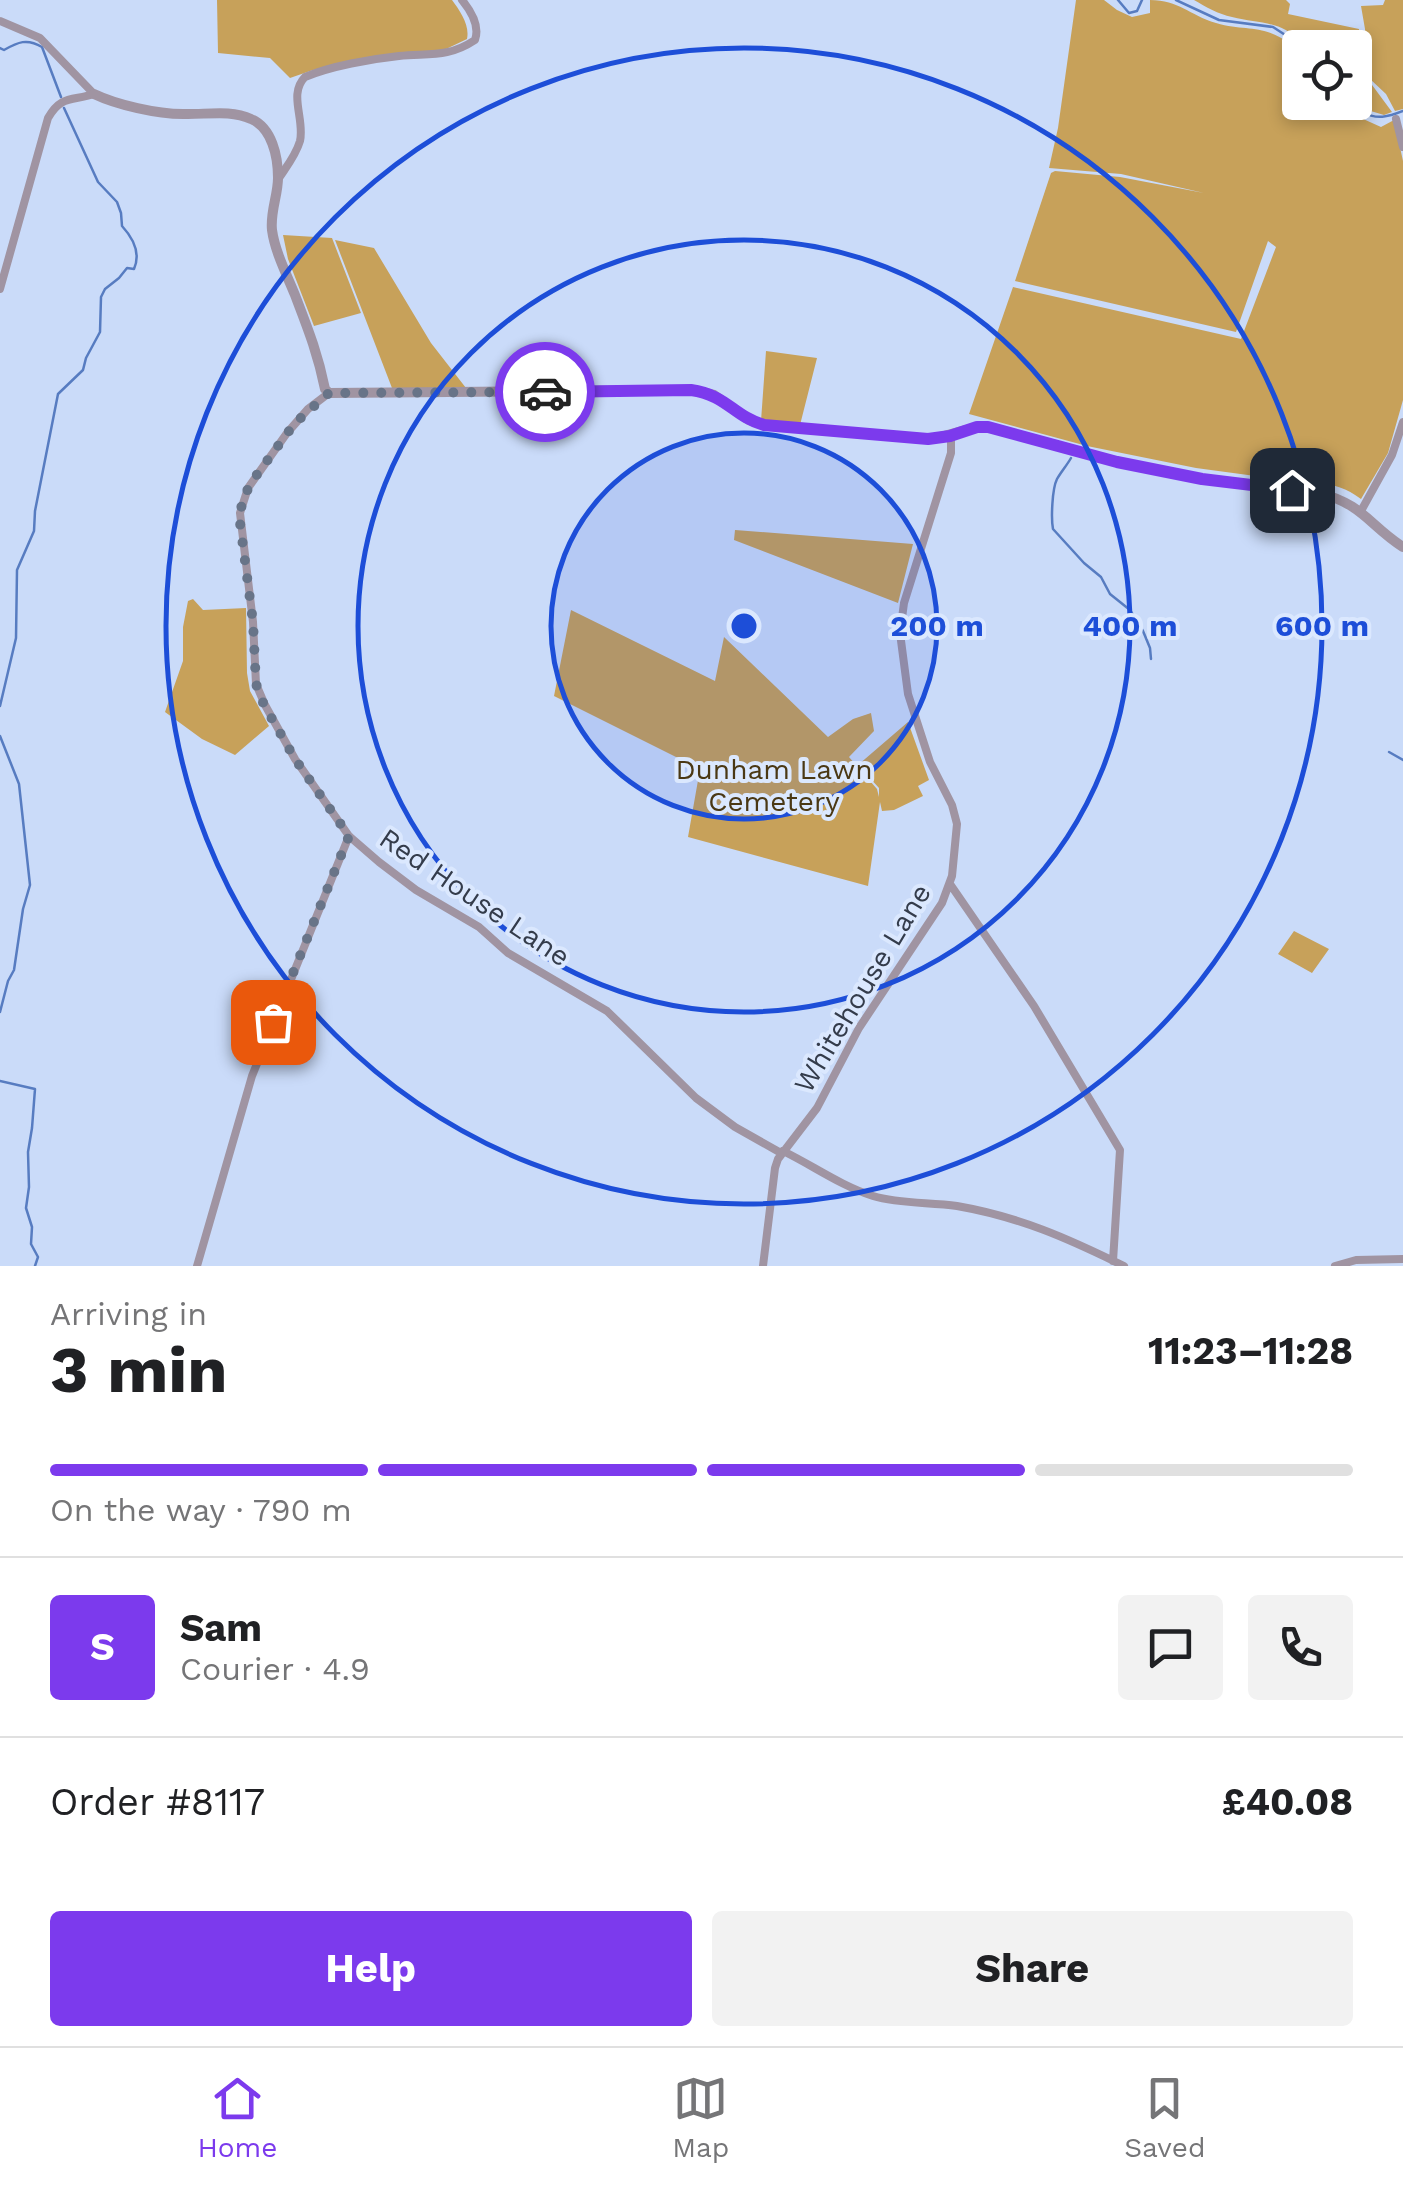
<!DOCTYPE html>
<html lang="en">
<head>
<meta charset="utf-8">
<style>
  :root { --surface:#fff; --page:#f2f2f2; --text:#202124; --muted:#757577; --line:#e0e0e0; --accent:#7c3aed }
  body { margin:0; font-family:"Work Sans",sans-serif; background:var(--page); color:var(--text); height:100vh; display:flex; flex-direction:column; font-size:38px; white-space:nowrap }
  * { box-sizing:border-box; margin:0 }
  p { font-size:32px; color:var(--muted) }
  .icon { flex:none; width:55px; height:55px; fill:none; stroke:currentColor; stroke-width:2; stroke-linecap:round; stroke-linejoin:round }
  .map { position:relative; height:1266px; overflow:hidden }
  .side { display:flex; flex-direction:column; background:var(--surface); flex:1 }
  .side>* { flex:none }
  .tools { position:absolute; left:1282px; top:30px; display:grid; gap:20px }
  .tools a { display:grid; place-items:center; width:90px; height:90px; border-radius:10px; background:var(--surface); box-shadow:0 5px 15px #0003; font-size:50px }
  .pin { position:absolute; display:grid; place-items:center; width:85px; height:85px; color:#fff; margin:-42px; border-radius:20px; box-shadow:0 5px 15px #0006 }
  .courier { position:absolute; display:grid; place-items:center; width:100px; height:100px; margin:-50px; border:8px solid #7c3aed; border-radius:50%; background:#fff; color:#222; box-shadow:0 2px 12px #0007 }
  .summary em { font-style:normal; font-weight:700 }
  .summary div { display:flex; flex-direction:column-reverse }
  .summary { display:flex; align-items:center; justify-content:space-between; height:170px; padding:0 50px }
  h1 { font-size:65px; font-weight:700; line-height:75px }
  .bar { display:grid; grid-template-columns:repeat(4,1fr); gap:15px 10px; align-content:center; height:120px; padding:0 50px }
  .bar i { height:12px; border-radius:8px; background:var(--line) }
  .bar .selected { background:var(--accent) }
  .bar p { grid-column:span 4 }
  .line { display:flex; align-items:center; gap:25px; padding:0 50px; border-top:2px solid var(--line) }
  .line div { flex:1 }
  .round { display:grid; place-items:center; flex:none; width:105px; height:105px; border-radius:10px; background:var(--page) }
  .action { display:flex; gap:20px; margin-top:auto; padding:20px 50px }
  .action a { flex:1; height:115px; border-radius:10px; background:var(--accent); color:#fff; font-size:40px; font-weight:700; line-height:115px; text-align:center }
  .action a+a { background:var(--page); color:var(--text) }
  .menu { display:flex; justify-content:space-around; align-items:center; height:140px; border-top:2px solid var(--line); background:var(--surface); font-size:28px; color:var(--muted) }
  .menu a { display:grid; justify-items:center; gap:5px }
  .menu .selected { color:var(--accent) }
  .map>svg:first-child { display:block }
  .green { fill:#c7a15a }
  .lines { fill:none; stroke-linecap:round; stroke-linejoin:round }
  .stream { stroke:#577cc1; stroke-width:2.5 }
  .minor { stroke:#a094a2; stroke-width:8 }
  .tertiary { stroke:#a094a2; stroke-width:10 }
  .done { stroke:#687488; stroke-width:10; stroke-dasharray:0 18 }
  .route { stroke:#7c3aed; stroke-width:12 }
  .ring { fill:none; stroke:#1d4ed8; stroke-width:5 }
  .labels { text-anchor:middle; stroke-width:8; stroke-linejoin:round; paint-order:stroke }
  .park-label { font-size:28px; fill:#4a3814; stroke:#dbe8fe }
  .street-label { font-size:28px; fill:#343c4b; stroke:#dbe8fe }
  .centre { fill:#1d4ed8; stroke:#dbe8fe; stroke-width:5 }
  .ring-label { font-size:30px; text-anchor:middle; font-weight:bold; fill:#1d4ed8; stroke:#dbe8fe; stroke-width:8; stroke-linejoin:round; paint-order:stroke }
</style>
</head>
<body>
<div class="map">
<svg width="1403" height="1266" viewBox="0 0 1403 1266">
  <rect width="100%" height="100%" fill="#cadbf9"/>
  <path class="green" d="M217 0H452C460 11 470 25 467 39L444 50 313 70 290 78 270 58 218 53Z
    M1076 0H1104L1117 10 1132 17 1150 13V0C1179 0 1189 15 1216 23 1247 32 1261 23 1291 44L1289 51 1282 58 1300 76V102L1350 103 1361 118 1381 127 1394 120 1403 161V400L1388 453 1361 499C1346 488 1335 484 1316 484L1196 468 1087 446 969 414 1013 287 1241 339 1276 247 1268 241 1236 332 1015 281 1051 173 1055 171 1120 177 1204 193 1121 174 1049 168 1058 128Z
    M1194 0H1286L1290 4 1288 14 1359 29 1361 70 1392 112 1384 115 1364 109 1359 89 1355 85V48L1301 47V43C1282 20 1259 24 1232 17 1218 14 1206 7 1194 0Z
    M1385 0H1403V109L1395 111 1386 94 1370 79 1365 63V29L1361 6 1383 5Z
    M283 235 332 238 361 313 314 326 288 259Z
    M335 240 374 248 431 343 466 388H392Z
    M766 351 817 358 800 425 761 421Z
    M735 530 913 544 898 603 734 540Z
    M193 599 203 610 246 608 247 673 250 691 269 726 235 755 202 739 165 712 183 661V627L188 601Z
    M571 610 715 681 724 637 828 737 853 719 871 713 874 731 849 757 877 789 879 797V788L858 765 908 722 929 780 918 786 923 796 894 810 882 811 880 802 868 886 688 837 700 769 554 696Z
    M1294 931 1329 949 1312 973 1278 954Z"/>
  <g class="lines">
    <path class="stream" d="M1118 0 1129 13 1137 11 1142 0
      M1176 0 1219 20 1273 27 1296 42 1294 51 1287 58 1300 69
      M0 48 4 50C18 42 27 38 42 47L61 97
      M1355 95 1362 112C1377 120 1388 117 1403 111
      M1071 458C1067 465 1061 472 1057 479 1052 489 1051 519 1053 529L1084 563 1101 577 1110 594 1130 610 1143 631 1150 648 1151 659
      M0 706 16 638 17 570 34 531 35 511 58 394 83 370 86 358 100 332 101 297 105 289 119 278 127 268 134 269C141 253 133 238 122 226L121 213 117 202 98 182 64 108
      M0 736 19 784 30 885 23 909 14 970 8 981 0 1012
      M1389 752 1403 760
      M0 1081 35 1089 32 1128 28 1152 29 1187 26 1208 32 1227 31 1244 38 1257 35 1266"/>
    <path class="minor" d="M0 21 40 38 94 94C72 101 61 95 48 118L0 289
      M1396 119 1403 147
      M279 178C287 166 296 155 300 141 305 119 288 94 305 77 331 66 371 59 399 56 429 53 448 58 475 40 480 26 471 11 462 0
      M329 393 308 409 287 433 248 488 240 513 253 622 256 684 265 705 295 759 349 836 379 862 416 890 479 927 508 953 607 1011 696 1098 735 1127 781 1153
      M1361 511 1392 455 1403 422
      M950 884 1034 1006 1120 1150 1113 1261
      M783 1151C812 1165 841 1186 873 1196 900 1204 929 1202 957 1206 1020 1217 1067 1238 1124 1266
      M197 1266 252 1076 349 836
      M763 1266 775 1168 778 1159 817 1108 859 1028 942 903 952 876 957 824 952 805 930 762 908 694 900 633 904 603 951 453V435
      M1335 1266 1356 1260 1403 1259"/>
    <path class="tertiary" d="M94 94C117 105 157 114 183 114 205 115 230 109 251 119 272 128 278 156 278 178 278 195 270 212 272 230 275 252 287 275 295 295 308 329 318 354 325 389L329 393 691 390 714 395 749 420 764 425 928 439C949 437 968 426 988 427L1117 462 1202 479 1319 493C1363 504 1369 525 1403 547"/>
  </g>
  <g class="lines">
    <path class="done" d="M273 1022 349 836 295 759 264 705 256 684 253 622 240 523 242 500 253 480 295 423 329 393 545 392"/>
    <path class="route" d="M545 392 691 390C727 395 733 416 764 425L928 439 950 436 977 427H988L1117 462 1202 479 1292 490"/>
  </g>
  <circle cx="744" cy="626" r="193" fill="#1d4ed8" fill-opacity=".12"/>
  <g class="ring">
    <circle cx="744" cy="626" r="193"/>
    <circle cx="744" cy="626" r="386"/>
    <circle cx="744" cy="626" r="578"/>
  </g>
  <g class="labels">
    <g class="park-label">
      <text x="774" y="779">Dunham Lawn<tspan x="774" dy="32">Cemetery</tspan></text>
    </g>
    <g class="street-label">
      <text transform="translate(475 897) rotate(34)" y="10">Red House Lane</text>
      <text transform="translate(862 988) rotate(-59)" y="10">Whitehouse Lane</text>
    </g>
  </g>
  <circle cx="744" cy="626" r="15" class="centre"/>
  <g class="ring-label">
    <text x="937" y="636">200 m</text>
    <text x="1130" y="636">400 m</text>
    <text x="1322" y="636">600 m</text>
  </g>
</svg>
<div class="tools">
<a><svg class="icon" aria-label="locate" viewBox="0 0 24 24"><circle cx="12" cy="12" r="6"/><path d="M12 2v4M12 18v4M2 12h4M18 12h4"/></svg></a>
</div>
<div class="pin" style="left:273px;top:1022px;background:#ea580c"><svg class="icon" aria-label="bag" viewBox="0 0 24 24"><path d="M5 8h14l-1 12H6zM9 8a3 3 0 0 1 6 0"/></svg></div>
<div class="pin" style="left:1292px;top:490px;background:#1f2937"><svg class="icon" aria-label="home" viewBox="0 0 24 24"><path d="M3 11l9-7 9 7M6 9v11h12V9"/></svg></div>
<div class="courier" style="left:545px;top:392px"><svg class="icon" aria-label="car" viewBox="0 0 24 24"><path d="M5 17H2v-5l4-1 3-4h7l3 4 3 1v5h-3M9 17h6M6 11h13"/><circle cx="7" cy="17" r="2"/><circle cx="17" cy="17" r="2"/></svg></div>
</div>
<section class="side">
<div class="summary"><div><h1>3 min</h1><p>Arriving in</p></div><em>11:23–11:28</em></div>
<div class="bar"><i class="selected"></i><i class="selected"></i><i class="selected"></i><i></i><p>On the way · 790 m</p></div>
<div class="line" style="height:180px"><b class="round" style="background:var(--accent);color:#fff">S</b><div><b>Sam</b><p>Courier · 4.9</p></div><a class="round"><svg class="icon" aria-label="chat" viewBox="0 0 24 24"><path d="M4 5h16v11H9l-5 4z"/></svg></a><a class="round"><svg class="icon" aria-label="phone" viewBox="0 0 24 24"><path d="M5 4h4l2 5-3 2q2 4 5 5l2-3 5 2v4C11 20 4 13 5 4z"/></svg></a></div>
<div class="line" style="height:130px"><div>Order #8117</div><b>£40.08</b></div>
<div class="action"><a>Help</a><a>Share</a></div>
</section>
<nav class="menu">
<a class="selected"><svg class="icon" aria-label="home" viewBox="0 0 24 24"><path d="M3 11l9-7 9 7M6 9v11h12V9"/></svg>Home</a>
<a><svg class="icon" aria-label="map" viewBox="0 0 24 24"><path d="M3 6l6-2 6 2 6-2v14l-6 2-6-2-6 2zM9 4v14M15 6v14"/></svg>Map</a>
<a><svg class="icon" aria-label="saved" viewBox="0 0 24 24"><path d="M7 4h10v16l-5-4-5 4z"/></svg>Saved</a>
</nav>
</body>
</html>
